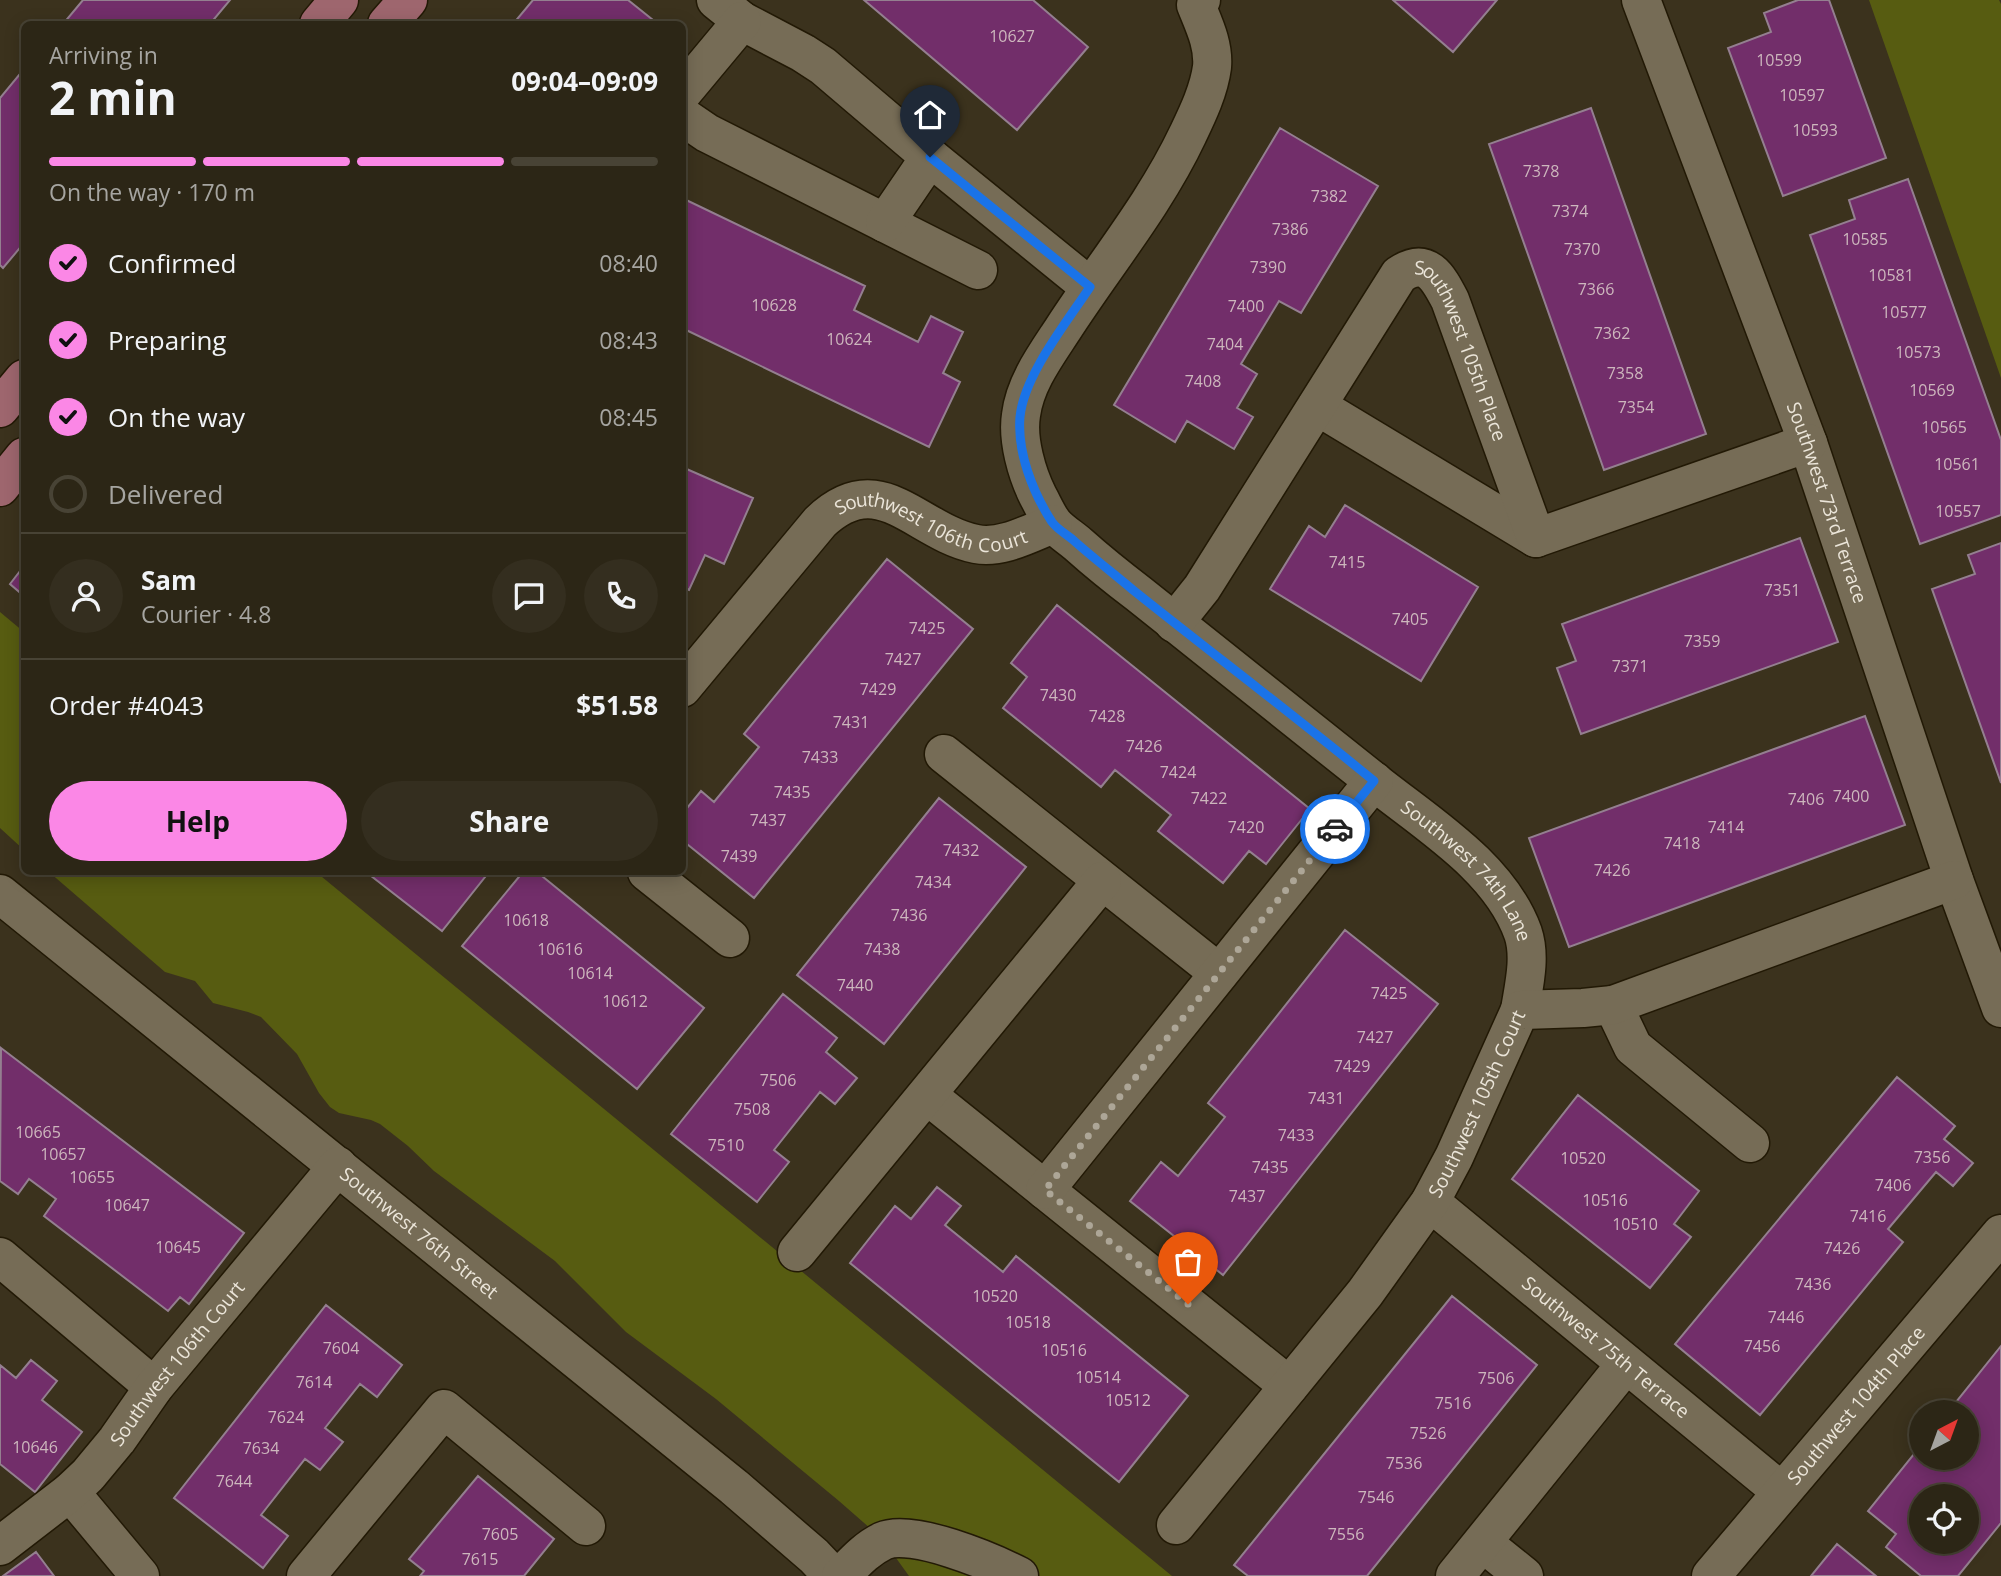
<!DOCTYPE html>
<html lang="en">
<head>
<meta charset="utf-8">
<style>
  :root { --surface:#2c2616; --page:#342e1f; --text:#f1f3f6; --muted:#a6a5a1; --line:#484335; --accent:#fb87e6 }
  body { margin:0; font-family:"Open Sans",sans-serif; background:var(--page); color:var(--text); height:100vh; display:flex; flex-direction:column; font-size:26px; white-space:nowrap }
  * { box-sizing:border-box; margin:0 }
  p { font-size:23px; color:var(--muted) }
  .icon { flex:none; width:38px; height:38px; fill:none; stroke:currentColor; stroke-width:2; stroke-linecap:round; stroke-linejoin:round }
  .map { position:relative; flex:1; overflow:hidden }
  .panel { position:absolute; left:21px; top:21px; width:665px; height:854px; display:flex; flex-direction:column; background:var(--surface); border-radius:10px; box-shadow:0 4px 18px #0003,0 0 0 2px var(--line) }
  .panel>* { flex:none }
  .needle { width:46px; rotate:41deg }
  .tools { position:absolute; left:1909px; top:1400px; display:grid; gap:14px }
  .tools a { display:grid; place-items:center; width:70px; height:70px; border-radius:50%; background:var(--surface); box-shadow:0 4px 18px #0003,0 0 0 2px var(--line); font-size:35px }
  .pin { position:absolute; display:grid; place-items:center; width:60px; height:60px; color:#fff; margin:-72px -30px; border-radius:50% 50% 50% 0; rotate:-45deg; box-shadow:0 0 7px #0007 }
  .pin .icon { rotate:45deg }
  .courier { position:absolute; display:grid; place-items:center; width:70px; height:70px; margin:-35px; border:5px solid #1a73e8; border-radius:50%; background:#fff; color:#222; box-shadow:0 2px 9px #0007 }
  .headline em { font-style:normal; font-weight:700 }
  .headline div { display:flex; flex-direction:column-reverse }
  .headline { display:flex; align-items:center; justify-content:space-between; height:119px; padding:0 28px }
  h1 { font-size:46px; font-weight:700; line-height:52px }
  .bar { display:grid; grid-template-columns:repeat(4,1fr); gap:10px 7px; align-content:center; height:84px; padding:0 28px }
  .bar i { height:9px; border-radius:5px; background:var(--line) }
  .bar .selected { background:var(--accent) }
  .bar p { grid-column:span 4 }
  .line { display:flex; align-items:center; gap:18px; padding:0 28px; border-top:2px solid var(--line) }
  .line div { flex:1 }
  .round { display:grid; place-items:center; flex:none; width:74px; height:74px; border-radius:37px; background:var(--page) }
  ol { padding:0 28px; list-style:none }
  li { display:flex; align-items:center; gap:21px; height:77px }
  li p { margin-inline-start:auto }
  li .icon { padding:7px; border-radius:50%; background:var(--accent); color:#111; stroke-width:4 }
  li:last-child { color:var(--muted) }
  li i { width:38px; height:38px; border:4px solid var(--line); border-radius:50% }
  .primary-button { display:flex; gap:14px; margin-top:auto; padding:14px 28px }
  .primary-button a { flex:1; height:80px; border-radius:42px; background:var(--accent); color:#111; font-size:28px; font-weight:700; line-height:80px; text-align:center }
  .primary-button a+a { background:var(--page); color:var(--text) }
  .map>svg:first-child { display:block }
  .green { fill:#575c11 }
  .building { fill:#722e6a; stroke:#947f90; stroke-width:2; fill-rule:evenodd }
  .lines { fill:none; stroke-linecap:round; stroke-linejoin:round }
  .minor-casing { stroke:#221905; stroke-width:41 }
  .major-casing { stroke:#221905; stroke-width:41 }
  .minor { stroke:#766c56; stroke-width:38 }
  .major { stroke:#9e666e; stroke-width:38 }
  .done { stroke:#ada697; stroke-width:7; stroke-dasharray:0 12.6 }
  .route { stroke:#1a73e8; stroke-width:9 }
  .labels { text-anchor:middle; stroke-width:5; stroke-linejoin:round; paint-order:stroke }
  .number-label { font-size:16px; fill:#cdb7bd }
  .street-label { font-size:19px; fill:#ebe5d9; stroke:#302813 }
</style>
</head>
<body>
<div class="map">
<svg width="2001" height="1576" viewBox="0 0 2001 1576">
  <rect width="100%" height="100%" fill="#3b321d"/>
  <path class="green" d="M1869 0H1999L2001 4V378Z
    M0 612 24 632V850L0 828Z
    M49 872H316L1172 1576H909L891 1551 871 1529 839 1501 716 1399 626 1332 555 1261 434 1171 408 1146 380 1124 371 1120 339 1113 330 1107 319 1093 297 1054 261 1017 248 1012 213 1003 195 981 165 972Z"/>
  <path class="building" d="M83 0H230L210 24H63Z
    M533 0H628L658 24H513Z
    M864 0H1033L1088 47 1017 130Z
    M1393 0H1497L1453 52Z
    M1798 0H1829L1886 158 1783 196 1728 48 1771 32 1764 13Z
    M24 69V243L3 268 0 265V98Z
    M1591 108 1706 434 1604 470 1489 144Z
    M1280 128 1378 186 1301 313 1279 301 1241 364 1257 374 1237 408 1253 417 1234 449 1187 421 1175 442 1114 405Z
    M1908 179 2001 440V515L1920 544 1810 235 1855 219 1849 200Z
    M682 198 865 286 854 310 918 342 931 316 963 332 943 373 960 382 929 447 682 328Z
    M682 467 753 498 724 564 705 555 689 590 682 587Z
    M1345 505 1478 587 1421 681 1270 589 1309 526 1325 537Z
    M1800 538 1838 642 1581 734 1557 668 1576 661 1562 624Z
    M2001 543V783L1932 589 1975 574 1968 555Z
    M887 559 973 629 754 898 682 840V814L701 791 714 802 759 747 744 734Z
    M24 566V596L10 584Z
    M1057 605 1310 809 1266 864 1249 851 1223 883 1158 831 1171 815 1115 770 1101 787 1003 708 1027 677 1011 663Z
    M1865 716 1905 825 1569 947 1529 838Z
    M939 798 1026 867 884 1044 797 975Z
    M366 872H489L442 931Z
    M523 872H537L704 1008 637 1089 462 946Z
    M1345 930 1438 1004 1223 1275 1130 1201 1161 1162 1178 1176 1225 1117 1208 1103Z
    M783 994 837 1038 826 1052 857 1078 835 1104 820 1092 774 1150 789 1162 757 1202 671 1134Z
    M1 1048 244 1233 189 1304 180 1297 168 1311 44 1216 56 1199 29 1179 18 1194 0 1181Z
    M1897 1077 1955 1126 1944 1139 1973 1163 1953 1186 1936 1172 1888 1229 1903 1242 1760 1415 1675 1344Z
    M1578 1095 1699 1191 1674 1224 1691 1237 1650 1288 1512 1179Z
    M937 1187 961 1206 945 1225 1003 1272 1016 1256 1188 1396 1119 1482 850 1263 895 1206 911 1219Z
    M1452 1296 1537 1365 1367 1576H1248L1234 1565Z
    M326 1305 402 1365 377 1397 360 1384 325 1428 343 1442 320 1470 305 1459 261 1515 288 1536 263 1568 174 1498Z
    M2001 1346V1523L1958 1576H1921L1886 1547 1896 1534 1868 1511 1922 1444V1458H1967V1412H1948ZM1922 1496H1967V1542H1922Z
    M31 1360 57 1381 42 1400 82 1432 35 1492 0 1464V1365L16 1378Z
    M478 1476 554 1539 524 1576H420L424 1571 409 1559Z
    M1837 1544 1876 1576H1811Z
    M36 1552 54 1576H3Z"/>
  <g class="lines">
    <g class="minor-casing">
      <g id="minor">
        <path d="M716 0 742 21 803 53 823 66 930 157 1090 287"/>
        <path id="s1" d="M1201 0 1196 5C1204 25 1214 45 1212 67 1209 90 1198 113 1188 134 1155 204 1105 264 1063 329 1046 355 1025 383 1021 415 1017 440 1027 474 1038 496 1043 505 1048 517 1054 524 1061 532 1071 538 1079 545 1098 562 1118 578 1139 594 1216 656 1294 717 1371 779 1424 822 1499 866 1523 933 1531 957 1524 985 1520 1010"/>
        <path id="s2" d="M1641 0 1808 443 1954 880 2001 1008"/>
        <path d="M682 93 742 21"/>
        <path d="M682 116 707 133 978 270"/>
        <path d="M885 223 930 157"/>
        <path d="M1317 406 1536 538"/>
        <path id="s3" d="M1174 623 1202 588 1399 275C1427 256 1438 277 1450 300L1536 538 1808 443"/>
        <path id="s4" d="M682 688 820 522C880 465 916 532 976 544 1002 549 1030 533 1053 524"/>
        <path d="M944 754 1219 973"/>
        <path d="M647 872 730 938"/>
        <path id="s5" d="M0 894 734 1487 814 1556 833 1576"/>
        <path d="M1613 1005 1633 1047 1750 1143"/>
        <path d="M927 1095 1289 1386"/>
        <path d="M1045 1190 1374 781"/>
        <path id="s6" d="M1430 1202 1782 1492"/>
        <path d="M797 1252 1102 881"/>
        <path d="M0 1257 154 1387"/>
        <path d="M70 1492 140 1576"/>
        <path id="s7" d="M1176 1525 1365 1293 1430 1202 1454 1157 1520 1010 1583 1008 1613 1005 1954 880"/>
        <path d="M1483 1543 1524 1576"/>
        <path id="s8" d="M0 1546 70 1492 88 1475 117 1440 154 1387 338 1166"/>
        <path d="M306 1576 444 1409 586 1526"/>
        <path d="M841 1576C854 1563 866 1549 883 1541 912 1528 991 1562 1019 1576"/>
        <path d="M1455 1576 1626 1364"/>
        <path id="s9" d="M1711 1576 2001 1234"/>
      </g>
    </g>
    <g class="major-casing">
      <path id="major" d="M319 24 339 0
        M387 24 408 0
        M0 408 24 379
        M0 487 24 457"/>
    </g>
    <use href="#minor" class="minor"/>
    <use href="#major" class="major"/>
  </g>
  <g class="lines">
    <path class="done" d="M1188 1304 1045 1190 1335 829"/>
    <path class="route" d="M930 157 1090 287C1067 322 1024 375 1020 417 1017 452 1033 493 1052 522 1057 529 1066 534 1072 539 1092 557 1113 573 1133 590 1213 654 1295 716 1374 781L1335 829"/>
  </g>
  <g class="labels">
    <g class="number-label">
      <text x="1012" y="42">10627</text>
      <text x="1779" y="66">10599</text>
      <text x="1802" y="101">10597</text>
      <text x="1815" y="136">10593</text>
      <text x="1541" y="177">7378</text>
      <text x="1329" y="202">7382</text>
      <text x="1570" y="217">7374</text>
      <text x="1290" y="235">7386</text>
      <text x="1865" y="245">10585</text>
      <text x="1582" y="255">7370</text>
      <text x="1268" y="273">7390</text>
      <text x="1891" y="281">10581</text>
      <text x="1596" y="295">7366</text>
      <text x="774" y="311">10628</text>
      <text x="1246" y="312">7400</text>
      <text x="1904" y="318">10577</text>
      <text x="1612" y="339">7362</text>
      <text x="849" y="345">10624</text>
      <text x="1225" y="350">7404</text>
      <text x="1918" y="358">10573</text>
      <text x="1625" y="379">7358</text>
      <text x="1203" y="387">7408</text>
      <text x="1932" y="396">10569</text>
      <text x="1636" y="413">7354</text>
      <text x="1944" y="433">10565</text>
      <text x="1957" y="470">10561</text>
      <text x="1958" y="517">10557</text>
      <text x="1347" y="568">7415</text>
      <text x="1782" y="596">7351</text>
      <text x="1410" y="625">7405</text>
      <text x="927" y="634">7425</text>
      <text x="1702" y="647">7359</text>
      <text x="903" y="665">7427</text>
      <text x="1630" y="672">7371</text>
      <text x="878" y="695">7429</text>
      <text x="1058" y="701">7430</text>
      <text x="1107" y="722">7428</text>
      <text x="851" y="728">7431</text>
      <text x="1144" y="752">7426</text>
      <text x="820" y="763">7433</text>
      <text x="1178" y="778">7424</text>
      <text x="792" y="798">7435</text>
      <text x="1851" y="802">7400</text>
      <text x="1209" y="804">7422</text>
      <text x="1806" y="805">7406</text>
      <text x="768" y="826">7437</text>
      <text x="1246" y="833">7420</text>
      <text x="1726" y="833">7414</text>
      <text x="1682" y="849">7418</text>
      <text x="961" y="856">7432</text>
      <text x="739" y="862">7439</text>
      <text x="1612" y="876">7426</text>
      <text x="933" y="888">7434</text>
      <text x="909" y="921">7436</text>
      <text x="526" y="926">10618</text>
      <text x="560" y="955">10616</text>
      <text x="882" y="955">7438</text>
      <text x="590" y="979">10614</text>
      <text x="855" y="991">7440</text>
      <text x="1389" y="999">7425</text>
      <text x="625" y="1007">10612</text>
      <text x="1375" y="1043">7427</text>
      <text x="1352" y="1072">7429</text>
      <text x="778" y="1086">7506</text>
      <text x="1326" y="1104">7431</text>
      <text x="752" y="1115">7508</text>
      <text x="38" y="1138">10665</text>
      <text x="1296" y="1141">7433</text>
      <text x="726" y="1151">7510</text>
      <text x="63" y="1160">10657</text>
      <text x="1932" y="1163">7356</text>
      <text x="1583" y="1164">10520</text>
      <text x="1270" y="1173">7435</text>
      <text x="92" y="1183">10655</text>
      <text x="1893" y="1191">7406</text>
      <text x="1247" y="1202">7437</text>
      <text x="1605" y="1206">10516</text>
      <text x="127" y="1211">10647</text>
      <text x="1868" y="1222">7416</text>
      <text x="1635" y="1230">10510</text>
      <text x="178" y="1253">10645</text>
      <text x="1842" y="1254">7426</text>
      <text x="1813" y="1290">7436</text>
      <text x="995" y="1302">10520</text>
      <text x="1786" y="1323">7446</text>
      <text x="1028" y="1328">10518</text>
      <text x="1762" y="1352">7456</text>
      <text x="341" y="1354">7604</text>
      <text x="1064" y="1356">10516</text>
      <text x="1098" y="1383">10514</text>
      <text x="1496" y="1384">7506</text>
      <text x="314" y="1388">7614</text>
      <text x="1128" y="1406">10512</text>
      <text x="1453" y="1409">7516</text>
      <text x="286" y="1423">7624</text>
      <text x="1428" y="1439">7526</text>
      <text x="35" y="1453">10646</text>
      <text x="261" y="1454">7634</text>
      <text x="1404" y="1469">7536</text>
      <text x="234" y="1487">7644</text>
      <text x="1376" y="1503">7546</text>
      <text x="500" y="1540">7605</text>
      <text x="1346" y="1540">7556</text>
      <text x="480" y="1565">7615</text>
    </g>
    <g class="street-label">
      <text dy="7" stroke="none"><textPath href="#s3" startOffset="532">Southwest 105th Place</textPath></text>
      <text dy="7" stroke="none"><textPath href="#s2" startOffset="536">Southwest 73rd Terrace</textPath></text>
      <text dy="7" stroke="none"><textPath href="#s4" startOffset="338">Southwest 106th Court</textPath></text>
      <text dy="7" stroke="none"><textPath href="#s1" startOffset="1129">Southwest 74th Lane</textPath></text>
      <text dy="7" stroke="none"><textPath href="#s7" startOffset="520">Southwest 105th Court</textPath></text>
      <text dy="7" stroke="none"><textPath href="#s5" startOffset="539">Southwest 76th Street</textPath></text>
      <text dy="7" stroke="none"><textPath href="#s6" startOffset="228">Southwest 75th Terrace</textPath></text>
      <text dy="7" stroke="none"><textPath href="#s8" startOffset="256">Southwest 106th Court</textPath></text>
      <text dy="7" stroke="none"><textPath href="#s9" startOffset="224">Southwest 104th Place</textPath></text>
    </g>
  </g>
</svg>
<div class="tools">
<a><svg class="needle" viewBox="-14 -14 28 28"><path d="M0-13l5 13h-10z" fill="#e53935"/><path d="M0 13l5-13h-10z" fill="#a6a5a1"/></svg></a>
<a><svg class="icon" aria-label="locate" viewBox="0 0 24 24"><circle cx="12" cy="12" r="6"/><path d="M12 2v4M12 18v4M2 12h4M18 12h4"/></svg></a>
</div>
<div class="pin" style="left:1188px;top:1304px;background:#ea580c"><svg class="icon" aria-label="bag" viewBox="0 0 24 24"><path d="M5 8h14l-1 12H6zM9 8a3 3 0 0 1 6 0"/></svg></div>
<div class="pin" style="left:930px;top:157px;background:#1f2937"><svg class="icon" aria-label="home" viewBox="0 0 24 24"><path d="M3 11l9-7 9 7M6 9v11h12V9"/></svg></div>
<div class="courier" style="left:1335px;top:829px"><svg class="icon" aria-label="car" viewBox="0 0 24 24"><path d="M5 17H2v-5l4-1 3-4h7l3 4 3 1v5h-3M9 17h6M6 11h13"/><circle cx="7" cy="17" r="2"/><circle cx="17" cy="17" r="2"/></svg></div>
<section class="panel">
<div class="headline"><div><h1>2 min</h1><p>Arriving in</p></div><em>09:04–09:09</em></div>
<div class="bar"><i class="selected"></i><i class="selected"></i><i class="selected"></i><i></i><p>On the way · 170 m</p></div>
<ol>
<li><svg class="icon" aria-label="check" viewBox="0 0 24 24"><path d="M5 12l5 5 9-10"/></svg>Confirmed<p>08:40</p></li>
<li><svg class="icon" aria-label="check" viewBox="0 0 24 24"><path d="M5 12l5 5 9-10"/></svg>Preparing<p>08:43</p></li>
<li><svg class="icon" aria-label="check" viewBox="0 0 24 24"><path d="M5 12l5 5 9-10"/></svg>On the way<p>08:45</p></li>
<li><i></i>Delivered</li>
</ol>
<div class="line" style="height:126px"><a class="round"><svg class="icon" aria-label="person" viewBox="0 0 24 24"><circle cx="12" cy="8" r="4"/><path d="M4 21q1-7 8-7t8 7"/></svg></a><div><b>Sam</b><p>Courier · 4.8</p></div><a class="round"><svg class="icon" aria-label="chat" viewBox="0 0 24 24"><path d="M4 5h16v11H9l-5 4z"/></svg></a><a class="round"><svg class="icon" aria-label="phone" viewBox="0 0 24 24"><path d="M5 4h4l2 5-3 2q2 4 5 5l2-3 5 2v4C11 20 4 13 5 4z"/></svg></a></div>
<div class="line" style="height:91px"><div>Order #4043</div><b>$51.58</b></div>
<div class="primary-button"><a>Help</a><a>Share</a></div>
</section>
</div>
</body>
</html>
